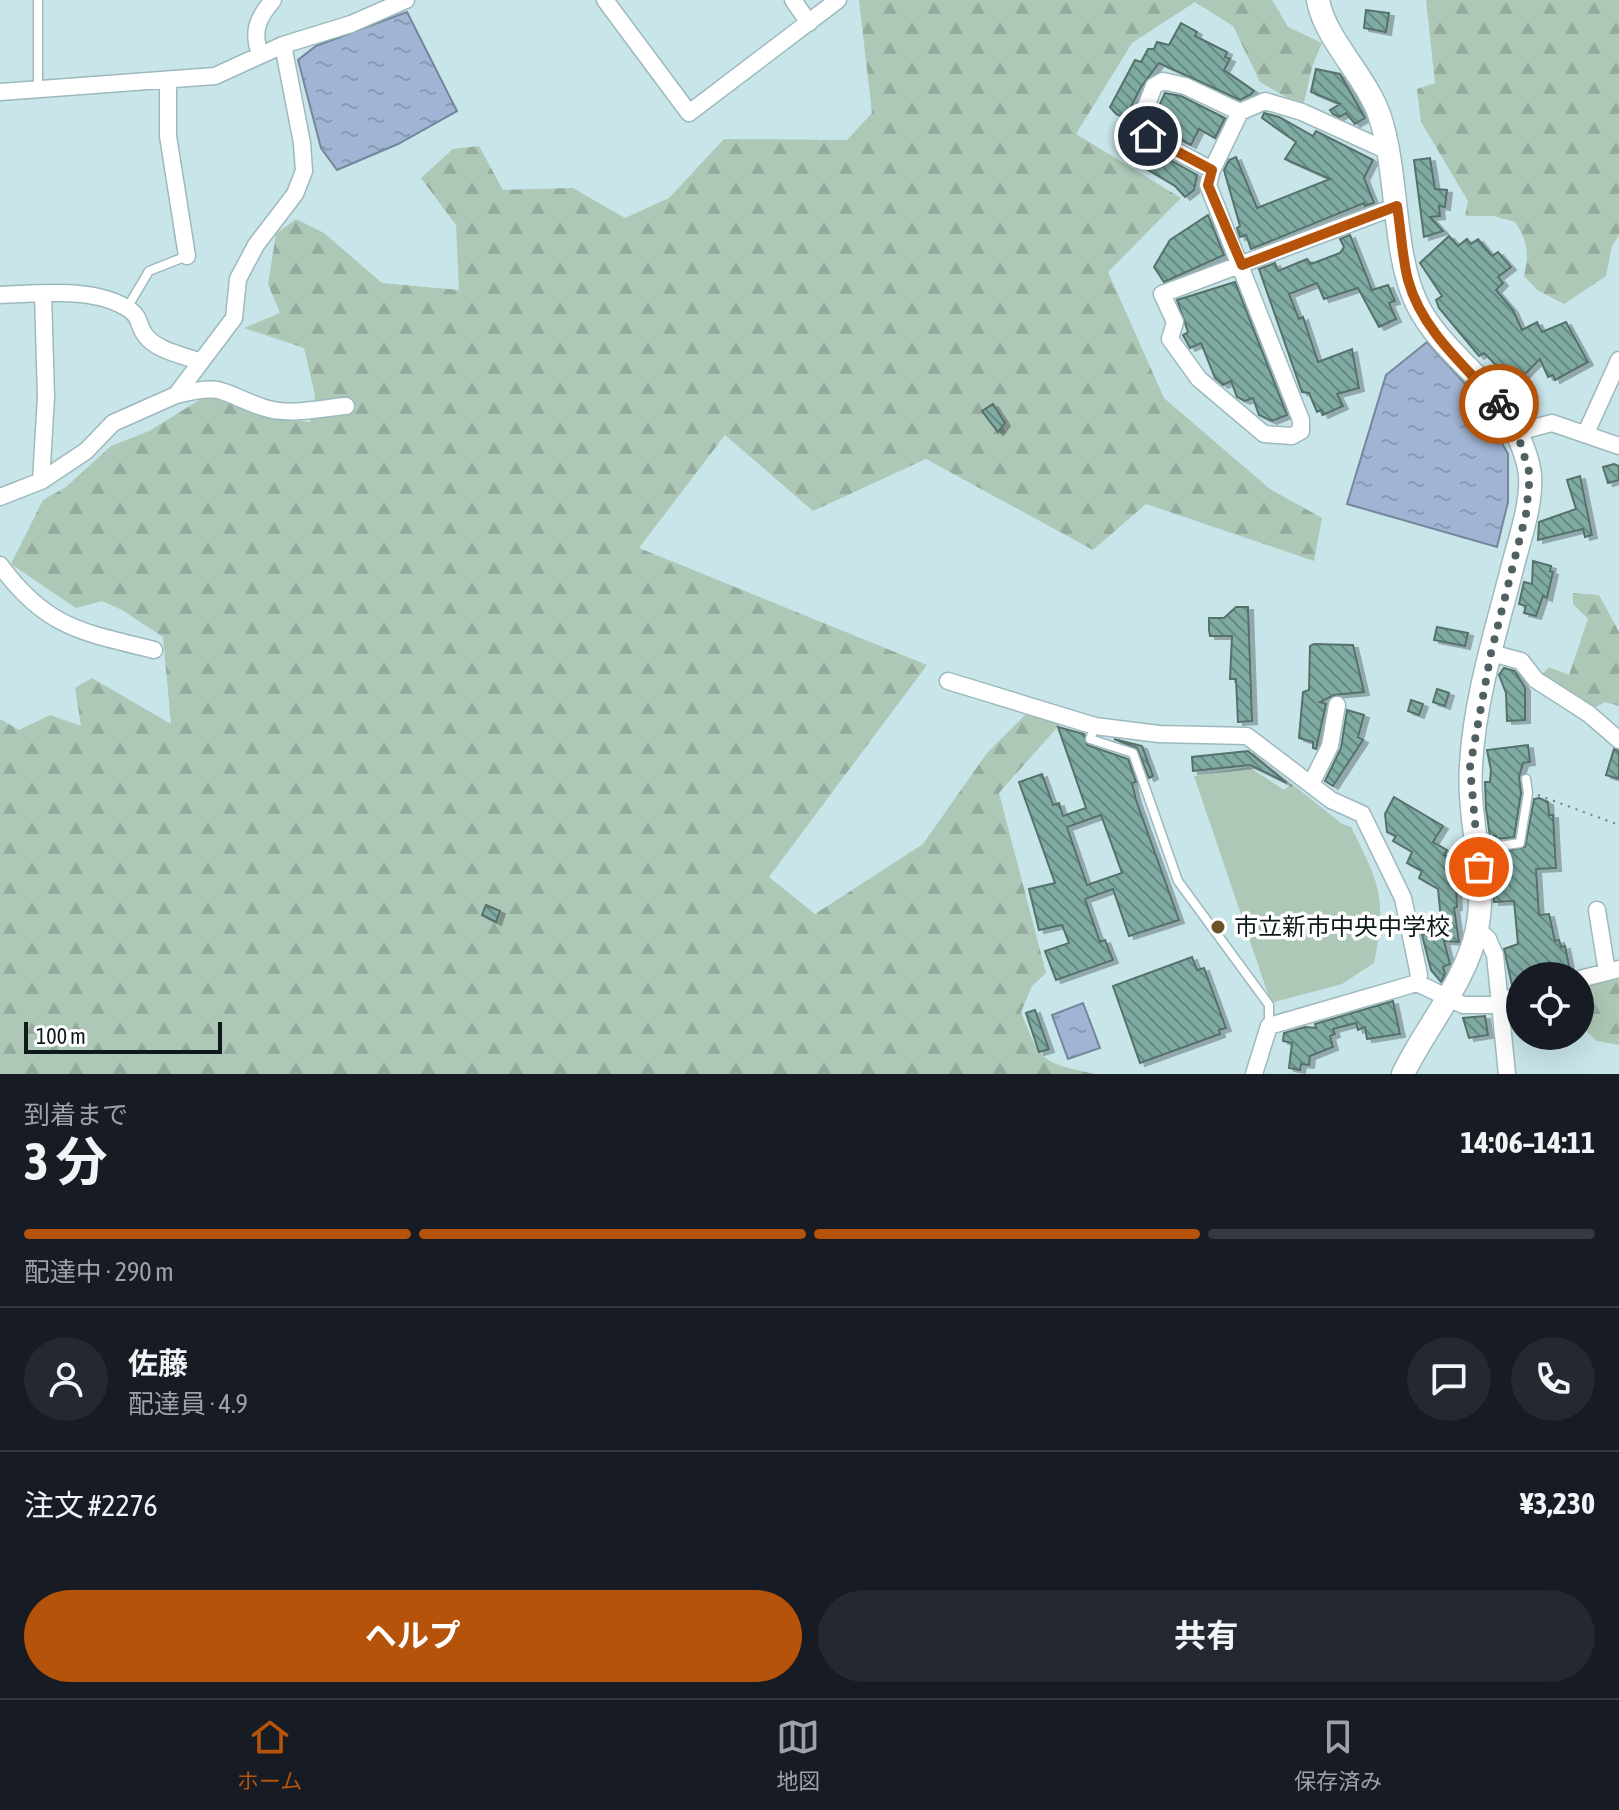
<!DOCTYPE html>
<html lang="ja">
<head>
<meta charset="utf-8">
<style>
  :root { --surface:#171b24; --page:#242831; --text:#f1f3f6; --muted:#9ea1a6; --line:#363941; --accent:#b45309 }
  body { margin:0; font-family:"Asap Condensed","Noto Sans JP",sans-serif; background:var(--page); color:var(--text); height:100vh; display:flex; flex-direction:column; font-size:30px; white-space:nowrap }
  * { box-sizing:border-box; margin:0 }
  p { font-size:26px; color:var(--muted) }
  .icon { flex:none; width:44px; height:44px; fill:none; stroke:currentColor; stroke-width:2; stroke-linecap:round; stroke-linejoin:round }
  .map { position:relative; height:1074px; overflow:hidden }
  .details { display:flex; flex-direction:column; background:var(--surface); flex:1 }
  .details>* { flex:none }
  .controls { position:absolute; left:1506px; top:962px; display:grid; gap:16px }
  .controls a { display:grid; place-items:center; width:88px; height:88px; border-radius:50%; background:var(--surface); box-shadow:0 8px 32px #0002; font-size:40px }
  .scale { position:absolute; left:24px; bottom:20px; width:198px; box-sizing:border-box; padding-left:8px; border:4px solid #0f1a1b; border-top:0; font-size:22px; line-height:28px; white-space:nowrap; color:#0f1a1b; -webkit-text-stroke:6px #fff; paint-order:stroke }
  .pin { position:absolute; display:grid; place-items:center; width:68px; height:68px; color:#fff; margin:-34px; border:4px solid #fff; border-radius:50%; box-shadow:0 2px 8px #0007 }
  .courier { position:absolute; display:grid; place-items:center; width:80px; height:80px; margin:-40px; border:6px solid #b45309; border-radius:50%; background:#fff; color:#222; box-shadow:0 2px 10px #0007 }
  .summary em { font-style:normal; font-weight:700 }
  .summary div { display:flex; flex-direction:column-reverse }
  .summary { display:flex; align-items:center; justify-content:space-between; height:136px; padding:0 24px }
  h1 { font-size:52px; font-weight:700; line-height:60px }
  .bar { display:grid; grid-template-columns:repeat(4,1fr); gap:12px 8px; align-content:center; height:96px; padding:0 24px }
  .bar i { height:10px; border-radius:6px; background:var(--line) }
  .bar .on { background:var(--accent) }
  .bar p { grid-column:span 4 }
  .line { display:flex; align-items:center; gap:20px; padding:0 24px; border-top:2px solid var(--line) }
  .line div { flex:1 }
  .round { display:grid; place-items:center; flex:none; width:84px; height:84px; border-radius:42px; background:var(--page) }
  .cta { display:flex; gap:16px; margin-top:auto; padding:16px 24px }
  .cta a { flex:1; height:92px; border-radius:48px; background:var(--accent); color:#fff; font-size:32px; font-weight:700; line-height:92px; text-align:center }
  .cta a+a { background:var(--page); color:var(--text) }
  .menu { display:flex; justify-content:space-around; align-items:center; height:112px; border-top:2px solid var(--line); background:var(--surface); font-size:22px; color:var(--muted) }
  .menu a { display:grid; justify-items:center; gap:4px }
  .menu .on { color:var(--accent) }
  .map>svg:first-child { display:block }
  .forest { fill:url(#forest-firs) }
  .green { fill:#aec8b7 }
  .water { fill:url(#water-ripples); stroke:#75869c; stroke-width:2 }
  .building { fill:url(#building-back-hatch); stroke:#56706b; stroke-width:2; fill-rule:evenodd; filter:url(#shadow) }
  .lines { fill:none; stroke-linecap:round; stroke-linejoin:round }
  .service-casing { stroke:#9db9be; stroke-width:11 }
  .minor-casing { stroke:#9db9be; stroke-width:19 }
  .secondary-casing { stroke:#9db9be; stroke-width:25 }
  .path { stroke:#6c8083; stroke-width:2; stroke-dasharray:2 6; stroke-linecap:butt }
  .service { stroke:#fff; stroke-width:8 }
  .minor { stroke:#fff; stroke-width:16 }
  .secondary { stroke:#fff; stroke-width:22 }
  .done { stroke:#506163; stroke-width:8; stroke-dasharray:0 14.4 }
  .route { stroke:#b45309; stroke-width:10 }
  .poi-dot { fill:#6b5123; stroke:#fff; stroke-width:3 }
  .labels { text-anchor:middle; stroke-width:7; stroke-linejoin:round; paint-order:stroke }
  .poi-label { font-size:24px; fill:#0f1a1b; stroke:#fff; text-anchor:start }
</style>
</head>
<body>
<div class="map">
<svg width="1619" height="1074" viewBox="0 0 1619 1074">
  <defs>
    <pattern id="forest-firs" width="22" height="20" patternUnits="userSpaceOnUse" patternTransform="scale(2)"><rect width="22" height="20" fill="#aec8b7"/><path d="M5 1l3.5 6h-7zM16 11l3.5 6h-7z" fill="#94ab9d"/></pattern>
    <pattern id="water-ripples" width="26" height="14" patternUnits="userSpaceOnUse" patternTransform="scale(2)"><rect width="26" height="14" fill="#a1b4d3"/><path d="M2 4q2-2 4 0t4 0M15 11q2-2 4 0t4 0" fill="none" stroke="#899ab5"/></pattern>
    <pattern id="building-back-hatch" width="6" height="6" patternUnits="userSpaceOnUse" patternTransform="scale(2)"><rect width="6" height="6" fill="#7faba3"/><path d="M-1 5l2 2M0 0l6 6M5-1l2 2" fill="none" stroke="#668a84"/></pattern>
    <filter id="shadow"><feDropShadow dx="5" dy="3" stdDeviation="0" flood-color="#0004"/></filter>
  </defs>
  <rect width="100%" height="100%" fill="#c8e5ea"/>
  <path class="forest" d="M859 0H1272L1288 27 1322 43 1312 67 1303 107 1260 82 1233 26 1195 2 1132 43 1076 134 1181 198 1108 272 1164 398 1270 489 1322 518 1314 561 1146 504 1093 550 926 459 813 511 725 435 639 548 927 665 769 877 815 914 923 844 987 753 1026 714 1062 722 999 793 1046 973 1032 986 1021 1012C1041 1063 1041 1062 1095 1074H0V719L19 730 50 715 81 726 75 688 92 678 171 724 163 637 122 610 102 601 76 608 11 564 43 500 66 487 111 446 149 431 206 396 266 416 310 422 315 395 304 348 244 328 280 313 268 284 276 234 296 219 324 233 382 283 459 290 456 225 421 178 453 149 479 146 503 190 573 188 625 218 669 198 724 139 847 140 872 113Z
    M1426 0H1619V235L1612 246 1606 276 1564 304 1537 290 1524 276C1529 253 1528 242 1515 222L1494 216H1465L1468 201 1421 122 1417 89 1435 83Z
    M1573 593 1599 595 1619 632V706L1605 702 1588 711 1538 678 1549 667 1569 675 1588 619 1573 604Z
    M1619 978V1045L1597 1041 1580 1026V986Z"/>
  <path class="green" d="M1249 767 1284 790 1292 784 1342 824 1351 827C1380 884 1387 899 1374 963L1342 984 1271 1003 1194 776Z"/>
  <path class="water" d="M407 12 457 111 398 144 337 170 321 148 298 60 316 46Z
    M1427 342 1477 397 1476 406 1486 422 1490 421 1508 454V502L1497 547 1347 504 1386 375Z
    M1083 1003 1100 1048 1068 1059 1052 1015Z"/>
  <path class="building" d="M1366 10 1389 13 1386 32 1364 28Z
    M1181 23 1197 32 1195 36 1227 52 1225 57 1230 59 1224 70 1254 91 1250 95 1240 100 1159 63 1141 87 1125 118 1116 114 1110 107 1135 60 1141 62 1148 49H1154L1157 42 1169 45Z
    M1316 69 1340 74 1365 118 1355 124 1346 113 1339 117 1333 114 1330 110 1340 104 1311 92Z
    M1165 93 1181 96 1225 118 1215 138 1199 129 1191 145 1154 127 1151 124Z
    M1264 113 1279 117 1313 136 1316 131 1373 160 1364 178 1374 203 1365 206 1364 203 1251 249 1246 235 1240 237 1237 228 1240 226 1224 170 1229 160 1236 157 1257 208 1330 179 1285 159 1296 142 1262 118Z
    M1138 142 1197 175 1194 190 1185 197 1175 186 1130 159Z
    M1430 158 1435 189 1447 190 1445 207 1439 206 1440 216 1430 217 1443 231 1424 237 1414 160Z
    M1208 215 1224 255 1164 282 1154 267 1170 240Z
    M1350 235 1372 290 1388 285 1395 301 1389 303 1396 319 1379 327 1358 288 1324 299 1317 283 1289 294 1299 319 1303 317 1318 362 1352 349 1359 388 1337 394 1343 406 1323 415 1321 410 1317 412 1309 393 1302 392 1259 269 1275 263 1278 271 1307 259 1311 264 1340 253 1344 247 1340 239Z
    M1449 236 1458 246 1467 239 1471 244 1478 239 1492 256 1498 252 1511 267 1498 277 1503 283 1496 290 1513 310 1522 330 1537 322 1542 332 1566 322 1588 362 1555 380 1553 375 1548 377 1540 359 1515 384 1484 353 1479 356 1439 308 1436 300 1442 296 1420 263Z
    M1235 282 1287 415 1272 421 1259 415 1253 398 1245 401 1237 397 1231 381 1223 385 1215 378 1201 343 1190 348 1183 335 1188 332 1177 300Z
    M993 404 1005 423 998 432 982 411Z
    M1614 464 1619 466V480L1608 483 1603 467Z
    M1580 476 1592 535 1585 537 1583 529 1538 540 1539 522 1576 509 1567 480Z
    M1533 561 1551 566 1550 571 1553 572 1547 598 1543 596 1536 616 1524 613 1526 606 1519 604 1524 582 1532 584Z
    M1236 607H1248L1252 721 1238 722 1236 679H1230L1232 636H1210L1209 630V618H1224Z
    M1437 627 1468 633 1465 646 1434 640Z
    M1314 644 1353 645 1364 692 1334 695 1320 702 1326 704 1316 749 1313 748V742L1299 738 1303 692 1309 690 1310 646Z
    M1504 668 1515 671 1525 688V720L1507 721 1506 693 1499 675Z
    M1437 689 1449 693 1445 706 1433 702Z
    M1411 700 1423 704 1419 715 1408 711Z
    M1347 710 1364 715 1358 737 1363 740 1333 786 1325 781 1341 748Z
    M1058 727 1084 734 1087 745 1128 759 1136 782 1132 783 1136 800 1179 920 1129 936 1113 889 1085 899 1100 942 1105 940 1113 960 1056 980 1045 951 1069 943 1062 925 1039 930 1029 889 1055 883 1019 782 1042 774 1053 805 1059 803 1063 816 1086 808ZM1101 815 1122 873 1087 885 1067 827Z
    M1114 739 1142 746 1153 776 1149 778 1137 748Z
    M1528 745 1530 762 1523 763 1519 777 1521 793 1514 837 1496 839V836H1490L1486 809 1485 782H1490L1491 770 1487 750Z
    M1614 749 1619 751V779L1606 775Z
    M1248 751 1287 783 1250 765 1193 771 1192 757Z
    M1394 797 1443 826 1433 842 1447 850 1444 855 1464 862 1456 887 1457 907 1454 908 1459 942 1444 941 1450 964 1443 967 1445 974 1441 982 1431 970 1422 935 1442 930 1438 889 1419 878 1422 871 1407 863 1412 852 1393 841 1396 836 1387 832 1385 814Z
    M1539 798 1548 802 1549 815H1553L1556 868 1536 869 1539 915 1549 914 1555 941 1559 940 1561 947 1565 946 1569 966 1541 976H1520V983L1512 985 1504 949 1518 944 1514 901 1494 902V890H1500L1499 879 1503 882 1508 875 1499 867 1498 853 1525 847 1534 799Z
    M486 905 500 911 496 922 482 915Z
    M1192 957 1197 970 1204 968 1226 1028 1219 1030 1220 1034 1140 1063 1113 986Z
    M1393 1001 1400 1034 1367 1039 1365 1027 1358 1030 1356 1023 1333 1029 1335 1034 1330 1036 1333 1047 1310 1056 1309 1065 1301 1064 1300 1070 1289 1068 1292 1043 1283 1041 1284 1033 1305 1027 1316 1028 1315 1024Z
    M1035 1010 1049 1049 1039 1052 1026 1013Z
    M1485 1016 1488 1035 1469 1038 1463 1018Z"/>
  <g class="lines">
    <g class="service-casing">
      <path id="service" d="M38 0V88
        M127 308 149 271 187 256
        M1095 726 1090 739 1133 753 1178 881 1269 1005V1026
        M1478 849 1520 843 1528 793 1526 779"/>
    </g>
    <g class="minor-casing">
      <path id="minor" d="M605 0 689 113 838 0
        M793 0 809 23
        M260 55C252 31 257 19 273 0
        M168 80V136L187 256
        M0 92 215 76 283 45 351 24 406 0
        M1240 112 1212 170 1208 185 1301 420V431L1292 436 1264 434 1199 379 1170 339 1175 322 1162 294 1397 206
        M1212 170 1148 136 1138 127 1154 86 1163 81 1185 86 1240 112 1265 101 1302 112 1390 152
        M0 295C40 294 95 286 130 310 141 318 138 326 145 335 157 351 183 355 201 362
        M176 395C227 382 221 394 265 408 290 416 321 408 346 406
        M1517 432 1552 423 1619 446
        M1586 433 1619 360
        M41 481 46 397 43 294
        M0 497 41 481 86 451 113 423 176 395 234 318 238 279 256 245 295 194 304 171 302 143 283 45
        M0 565C47 629 83 632 154 650
        M1491 653 1521 661 1536 680 1589 714 1619 740
        M948 681 1095 726 1159 734 1247 736 1331 800 1362 814 1403 898 1419 975 1417 983 1269 1026 1254 1074
        M1311 784 1330 746 1337 705
        M1597 910 1607 972
        M1477 929 1488 939 1495 955 1507 1074
        M1580 979 1619 969
        M1417 983 1463 1005H1494L1520 994"/>
    </g>
    <g class="secondary-casing">
      <path id="secondary" d="M1318 0C1325 40 1367 77 1380 117 1399 175 1392 255 1418 306 1443 355 1498 384 1518 435 1523 447 1529 462 1530 475 1532 505 1520 537 1513 565 1497 628 1474 700 1471 766 1467 820 1488 875 1477 929 1466 982 1426 1026 1403 1074"/>
    </g>
    <path class="path" d="M1538 795 1619 825"/>
    <use href="#service" class="service"/>
    <use href="#minor" class="minor"/>
    <use href="#secondary" class="secondary"/>
  </g>
  <g class="lines">
    <path class="done" d="M1479 867 1470 767 1491 653 1526 514 1530 475 1517 432 1499 404"/>
    <path class="route" d="M1148 136 1212 170 1208 185 1242 265 1397 206C1401 230 1402 257 1408 280 1422 331 1465 366 1499 404"/>
  </g>
  <circle class="poi-dot" cx="1218" cy="927" r="8"/>
  <g class="labels">
    <g class="poi-label">
      <text x="1234" y="935">市立新市中央中学校</text>
    </g>
  </g>
</svg>
<div class="controls">
<a><svg class="icon" aria-label="locate" viewBox="0 0 24 24"><circle cx="12" cy="12" r="6"/><path d="M12 2v4M12 18v4M2 12h4M18 12h4"/></svg></a>
</div>
<div class="scale">100 m</div>
<div class="pin" style="left:1479px;top:867px;background:#ea580c"><svg class="icon" aria-label="bag" viewBox="0 0 24 24"><path d="M5 8h14l-1 12H6zM9 8a3 3 0 0 1 6 0"/></svg></div>
<div class="pin" style="left:1148px;top:136px;background:#1f2937"><svg class="icon" aria-label="home" viewBox="0 0 24 24"><path d="M3 11l9-7 9 7M6 9v11h12V9"/></svg></div>
<div class="courier" style="left:1499px;top:404px"><svg class="icon" aria-label="bike" viewBox="0 0 24 24"><circle cx="6" cy="16" r="4"/><circle cx="18" cy="16" r="4"/><path d="M6 16l4-8h5l3 8M10 8l3 8H6M13 5h3"/></svg></div>
</div>
<section class="details">
<div class="summary"><div><h1>3 分</h1><p>到着まで</p></div><em>14:06–14:11</em></div>
<div class="bar"><i class="on"></i><i class="on"></i><i class="on"></i><i></i><p>配達中 · 290 m</p></div>
<div class="line" style="height:144px"><a class="round"><svg class="icon" aria-label="person" viewBox="0 0 24 24"><circle cx="12" cy="8" r="4"/><path d="M4 21q1-7 8-7t8 7"/></svg></a><div><b>佐藤</b><p>配達員 · 4.9</p></div><a class="round"><svg class="icon" aria-label="chat" viewBox="0 0 24 24"><path d="M4 5h16v11H9l-5 4z"/></svg></a><a class="round"><svg class="icon" aria-label="phone" viewBox="0 0 24 24"><path d="M5 4h4l2 5-3 2q2 4 5 5l2-3 5 2v4C11 20 4 13 5 4z"/></svg></a></div>
<div class="line" style="height:104px"><div>注文 #2276</div><b>¥3,230</b></div>
<div class="cta"><a>ヘルプ</a><a>共有</a></div>
</section>
<nav class="menu">
<a class="on"><svg class="icon" aria-label="home" viewBox="0 0 24 24"><path d="M3 11l9-7 9 7M6 9v11h12V9"/></svg>ホーム</a>
<a><svg class="icon" aria-label="map" viewBox="0 0 24 24"><path d="M3 6l6-2 6 2 6-2v14l-6 2-6-2-6 2zM9 4v14M15 6v14"/></svg>地図</a>
<a><svg class="icon" aria-label="saved" viewBox="0 0 24 24"><path d="M7 4h10v16l-5-4-5 4z"/></svg>保存済み</a>
</nav>
</body>
</html>
